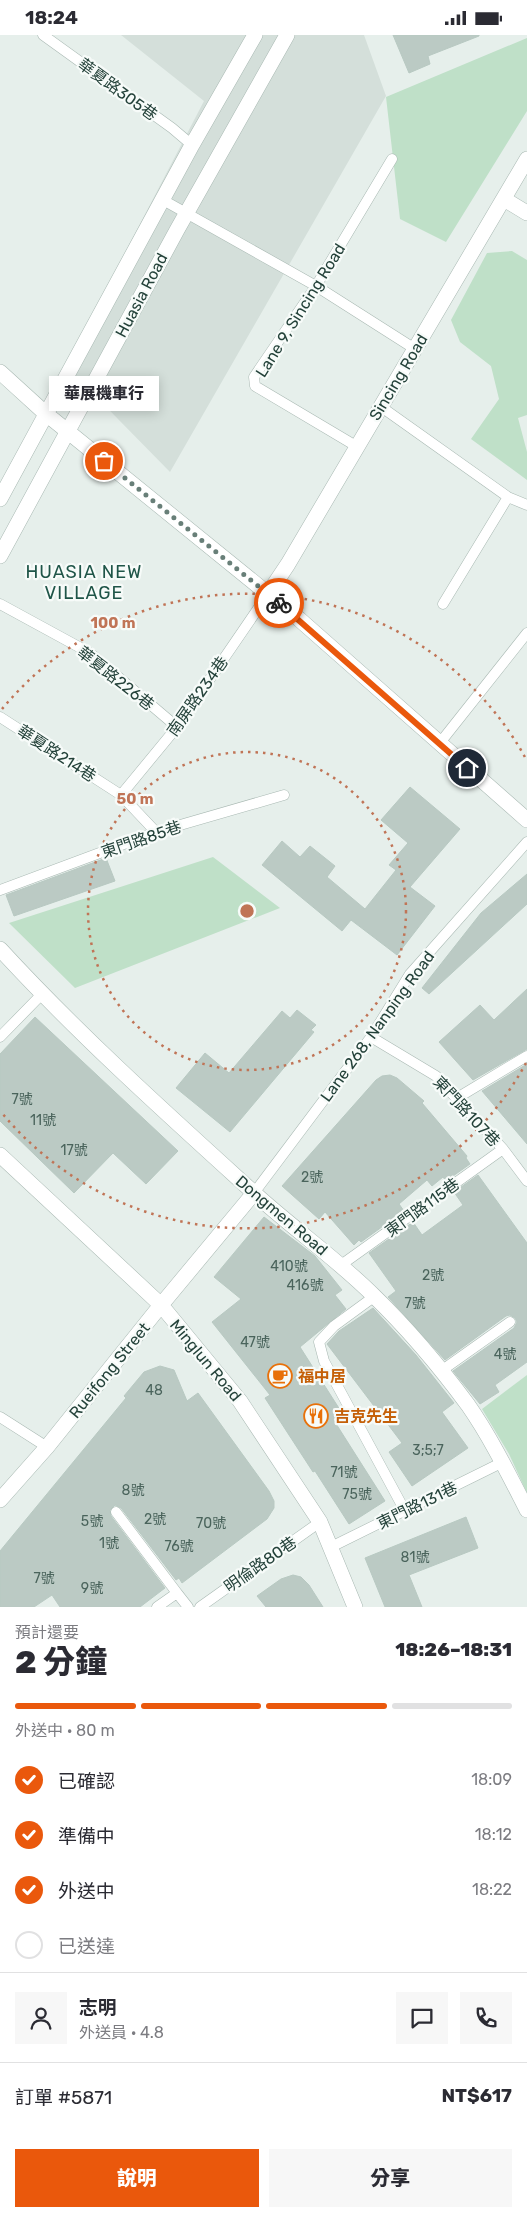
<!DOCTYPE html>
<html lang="zh-TW">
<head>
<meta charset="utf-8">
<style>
  :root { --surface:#fff; --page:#f7f7f7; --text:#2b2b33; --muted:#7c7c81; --line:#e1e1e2; --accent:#ea580c }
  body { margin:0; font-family:Rubik,"Noto Sans TC",sans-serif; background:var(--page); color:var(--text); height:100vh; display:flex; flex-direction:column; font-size:19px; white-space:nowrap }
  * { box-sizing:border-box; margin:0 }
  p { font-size:16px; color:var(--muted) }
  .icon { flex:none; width:28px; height:28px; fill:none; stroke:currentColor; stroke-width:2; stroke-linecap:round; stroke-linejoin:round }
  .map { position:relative; height:1572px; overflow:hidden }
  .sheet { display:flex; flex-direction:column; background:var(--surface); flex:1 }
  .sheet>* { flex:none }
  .pin { position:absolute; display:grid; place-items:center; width:42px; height:42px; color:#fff; margin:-21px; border:2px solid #fff; border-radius:50%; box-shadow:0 1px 5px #0007 }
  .courier { position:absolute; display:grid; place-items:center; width:50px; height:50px; margin:-25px; border:4px solid #ea580c; border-radius:50%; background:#fff; color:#222; box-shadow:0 1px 6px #0007 }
  .bubble { position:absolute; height:35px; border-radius:0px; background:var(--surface); box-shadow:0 2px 12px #0003; font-size:16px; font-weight:800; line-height:35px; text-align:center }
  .headline em { font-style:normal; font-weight:800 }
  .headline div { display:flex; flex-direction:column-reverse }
  .headline { display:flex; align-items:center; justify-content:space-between; height:85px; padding:0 15px }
  h1 { font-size:32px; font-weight:800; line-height:38px }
  .bar { display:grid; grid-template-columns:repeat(4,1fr); gap:8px 5px; align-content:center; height:60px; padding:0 15px }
  .bar i { height:6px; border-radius:4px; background:var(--line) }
  .bar .current { background:var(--accent) }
  .bar p { grid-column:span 4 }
  .line { display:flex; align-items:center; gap:12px; padding:0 15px; border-top:1px solid var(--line) }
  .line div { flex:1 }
  .round { display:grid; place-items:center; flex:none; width:52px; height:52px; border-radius:0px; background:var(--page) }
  ol { padding:0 15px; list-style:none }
  li { display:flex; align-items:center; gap:15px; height:55px }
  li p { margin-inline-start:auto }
  li .icon { padding:5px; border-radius:50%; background:var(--accent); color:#fff; stroke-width:4 }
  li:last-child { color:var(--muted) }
  li i { width:28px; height:28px; border:2px solid var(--line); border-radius:50% }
  .button { display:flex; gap:10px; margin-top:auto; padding:10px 15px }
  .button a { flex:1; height:58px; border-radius:0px; background:var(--accent); color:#fff; font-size:20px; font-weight:800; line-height:58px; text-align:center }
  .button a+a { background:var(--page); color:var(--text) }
  .status { display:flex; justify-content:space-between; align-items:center; height:35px; padding:0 25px; background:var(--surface); direction:ltr }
  .status svg { height:14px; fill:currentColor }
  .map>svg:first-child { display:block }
  .built { fill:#d4dfda }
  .green { fill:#bfe0c8 }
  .building { fill:#bbcac4; stroke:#b8c9c2 }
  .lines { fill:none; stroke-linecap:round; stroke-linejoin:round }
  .service-casing { stroke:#a8b8b2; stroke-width:11 }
  .minor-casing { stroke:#a8b8b2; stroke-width:16 }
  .service { stroke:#fff; stroke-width:10 }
  .minor { stroke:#fff; stroke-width:15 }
  .done { stroke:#687f78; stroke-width:5; stroke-dasharray:0 9 }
  .route { stroke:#ea580c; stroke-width:6 }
  .ring { fill:none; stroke:#c07456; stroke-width:2.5; stroke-dasharray:2.5 5 }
  .labels { text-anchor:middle; stroke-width:4.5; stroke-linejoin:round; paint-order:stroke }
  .number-label { font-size:14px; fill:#4a645c }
  .street-label { font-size:16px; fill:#24423a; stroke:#f7fbf9 }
  .food-label { font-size:16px; font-weight:bold; fill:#c56008; stroke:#f7fbf9; text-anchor:start }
  .neighbourhood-label { font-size:18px; letter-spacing:1px; fill:#1f5548; stroke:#f7fbf9 }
  .centre { fill:#c07456; stroke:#f7fbf9; stroke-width:2.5 }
  .ring-label { font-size:15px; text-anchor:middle; font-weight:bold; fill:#c07456; stroke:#f7fbf9; stroke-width:4.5; stroke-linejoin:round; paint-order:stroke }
</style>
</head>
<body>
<div class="status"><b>18:24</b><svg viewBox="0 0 49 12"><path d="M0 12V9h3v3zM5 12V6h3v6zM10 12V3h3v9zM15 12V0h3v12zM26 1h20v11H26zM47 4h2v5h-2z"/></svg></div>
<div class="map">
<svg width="527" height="1572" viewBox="0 0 527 1572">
  <rect width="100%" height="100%" fill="#e6efeb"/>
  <path class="built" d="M121 0H364L386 61 170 437 66 331 204 66Z"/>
  <path class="green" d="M527 3V76L446 207 400 184 386 62Z
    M512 216 527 225V380L518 383 527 417V445L471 404 499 364 491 331 460 307 451 285 487 218Z
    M213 822 280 873 75 953 9 888Z
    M527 1340V1458L509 1419 482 1374Z"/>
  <path class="building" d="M393 0H479V1L428 21 430 29 409 38Z
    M410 752 460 794 410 852 435 871 397 920 351 885 342 896 262 830 282 806 300 822 310 811 335 831 327 842 365 874 396 835 389 830 408 808 381 785Z
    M106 823 115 846 14 881 6 860Z
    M527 839V869L429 959 422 953 481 878Z
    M527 954V1014L473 1045 439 1007 480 970 494 985Z
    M297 975 316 990 311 995 314 997 230 1097 176 1053 205 1018 229 1038 282 976 290 983Z
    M35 982 178 1116 146 1149 113 1118 74 1158 0 1086V1019Z
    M527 1029V1109L482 1056Z
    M390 1040 397 1043 424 1066 422 1068 467 1121 466 1123 470 1129 446 1146 443 1142 432 1151 427 1145 399 1169 404 1176 361 1207 359 1205 354 1210 325 1177 319 1184 282 1151 376 1045 382 1041Z
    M478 1140 527 1208V1327L495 1350 499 1357 480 1369 453 1336 514 1293 517 1287 515 1283 510 1280 506 1281 445 1325 388 1262 396 1256 369 1218 413 1187 422 1200 463 1170 454 1157Z
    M264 1182 315 1221 342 1255 335 1260 346 1274 300 1312 342 1378 333 1384 385 1466 349 1489 315 1436 313 1437 265 1363 270 1360 212 1287 241 1264 214 1242Z
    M373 1273 416 1320 454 1368 442 1377 468 1413 412 1451 389 1417 402 1408 327 1309 339 1296Z
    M160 1331 174 1335 187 1366 198 1358 269 1456 274 1466V1473L267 1484 182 1548 179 1543 176 1545 121 1473 115 1470 110 1475 111 1481 165 1553 140 1572H60L52 1560 34 1572H0V1516L126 1363 124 1361 144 1337Z
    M466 1482 478 1513 409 1540 422 1572H385L365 1523Z
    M293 1540 301 1542 309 1550 323 1572H266L257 1561 281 1544Z"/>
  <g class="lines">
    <g class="service-casing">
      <path id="service" d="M43 0 172 93 192 110
        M163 165 316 251 415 314
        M380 371 508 462 527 470
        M356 411 255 351 254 342 316 251 392 124
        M0 569 90 618 177 692
        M443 569 508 462
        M0 682 121 760 156 797
        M439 709 527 598
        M121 760 177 692 268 559
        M0 855 156 797 284 760
        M0 1002 42 959
        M371 1002 436 1041 503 1114 527 1146
        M457 1063 527 1021
        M254 1158 371 1002 410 939 527 807
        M341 1230 503 1114
        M375 1261 334 1291 319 1307 324 1326 405 1476
        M441 1336 510 1287
        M0 1382 47 1412
        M116 1477 177 1558
        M331 1512 503 1427
        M157 1572 177 1558 188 1572
        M200 1572 320 1487"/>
    </g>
    <g class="minor-casing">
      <path id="minor" d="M504 164 527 178
        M0 337 45 378 299 584 527 785
        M0 464 192 110 255 0
        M0 521 177 195 287 0
        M268 559 288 529 527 124
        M0 914C78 999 167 1079 253 1157 292 1193 336 1223 374 1261 408 1294 440 1332 468 1370 491 1403 509 1440 527 1475
        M0 1120 161 1270 240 1366 320 1487 355 1572
        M0 1465 47 1412 161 1270 254 1158"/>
    </g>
    <use href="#service" class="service"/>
    <use href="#minor" class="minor"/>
  </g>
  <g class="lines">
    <path class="done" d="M104 426 279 568"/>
    <path class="route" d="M279 568 467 733"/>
  </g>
  <g class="ring">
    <circle cx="247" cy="876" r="159"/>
    <path d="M526 1028A318 318 0 0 1 2 1078M2 674A318 318 0 0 1 526 724"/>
  </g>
  <defs>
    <g id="cafe-ring" transform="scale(1.25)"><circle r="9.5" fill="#f7fbf9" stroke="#e8710a" stroke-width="1.5"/><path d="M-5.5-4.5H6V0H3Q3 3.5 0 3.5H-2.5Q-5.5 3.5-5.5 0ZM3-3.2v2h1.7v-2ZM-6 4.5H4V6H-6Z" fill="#e8710a"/></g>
    <g id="restaurant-ring" transform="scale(1.25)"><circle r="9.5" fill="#f7fbf9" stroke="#e8710a" stroke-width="1.5"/><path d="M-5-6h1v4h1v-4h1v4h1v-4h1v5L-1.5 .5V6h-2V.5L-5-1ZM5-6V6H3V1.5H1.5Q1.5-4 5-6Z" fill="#e8710a"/></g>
  </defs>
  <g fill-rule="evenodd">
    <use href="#cafe-ring" x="280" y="1341"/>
    <use href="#restaurant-ring" x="316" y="1381"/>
  </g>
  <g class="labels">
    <g class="number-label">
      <text x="22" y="1069">7號</text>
      <text x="43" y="1090">11號</text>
      <text x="74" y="1120">17號</text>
      <text x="312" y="1147">2號</text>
      <text x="289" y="1236">410號</text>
      <text x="433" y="1245">2號</text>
      <text x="305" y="1255">416號</text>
      <text x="415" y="1273">7號</text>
      <text x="255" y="1312">47號</text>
      <text x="505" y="1324">4號</text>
      <text x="154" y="1360">48</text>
      <text x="428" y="1420">3;5;7</text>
      <text x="344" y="1442">71號</text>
      <text x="133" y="1460">8號</text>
      <text x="357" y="1464">75號</text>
      <text x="155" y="1489">2號</text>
      <text x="92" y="1491">5號</text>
      <text x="211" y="1493">70號</text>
      <text x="109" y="1513">1號</text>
      <text x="179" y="1516">76號</text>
      <text x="415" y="1527">81號</text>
      <text x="44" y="1548">7號</text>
      <text x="92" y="1558">9號</text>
    </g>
    <g class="street-label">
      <text transform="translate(118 54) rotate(36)" y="6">華夏路305巷</text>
      <text transform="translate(141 260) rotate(-62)" y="6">Huasia Road</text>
      <text transform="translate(300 275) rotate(-58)" y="6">Lane 9, Sincing Road</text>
      <text transform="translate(398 342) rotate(-59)" y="6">Sincing Road</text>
      <text transform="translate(116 643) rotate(38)" y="6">華夏路226巷</text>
      <text transform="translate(197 661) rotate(-55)" y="6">南屏路234巷</text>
      <text transform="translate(57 718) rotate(33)" y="6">華夏路214巷</text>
      <text transform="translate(141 804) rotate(-19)" y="6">東門路85巷</text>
      <text transform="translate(377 991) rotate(-54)" y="6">Lane 268, Nanping Road</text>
      <text transform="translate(467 1076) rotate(47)" y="6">東門路107巷</text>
      <text transform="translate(422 1172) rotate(-36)" y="6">東門路115巷</text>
      <text transform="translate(282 1180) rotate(40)" y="6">Dongmen Road</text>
      <text transform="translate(206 1325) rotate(50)" y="6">Minglun Road</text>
      <text transform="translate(109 1335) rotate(-51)" y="6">Rueifong Street</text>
      <text transform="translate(417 1470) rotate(-26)" y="6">東門路131巷</text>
      <text transform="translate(260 1529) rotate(-35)" y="6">明倫路80巷</text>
    </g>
    <g class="food-label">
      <text x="298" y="1347">福中居</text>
      <text x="334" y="1387">吉克先生</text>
    </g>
    <g class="neighbourhood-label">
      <text x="84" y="543">HUASIA NEW<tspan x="84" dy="21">VILLAGE</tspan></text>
    </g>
  </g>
  <circle cx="247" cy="876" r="8" class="centre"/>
  <g class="ring-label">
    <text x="113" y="593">100 m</text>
    <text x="135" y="769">50 m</text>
  </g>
</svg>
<div class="pin" style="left:104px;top:426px;background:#ea580c"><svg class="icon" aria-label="bag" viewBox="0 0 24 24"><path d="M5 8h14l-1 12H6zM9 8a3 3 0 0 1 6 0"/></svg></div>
<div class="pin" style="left:467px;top:733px;background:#1f2937"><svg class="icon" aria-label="home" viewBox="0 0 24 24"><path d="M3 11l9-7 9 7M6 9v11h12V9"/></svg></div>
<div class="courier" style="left:279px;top:568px"><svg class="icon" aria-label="bike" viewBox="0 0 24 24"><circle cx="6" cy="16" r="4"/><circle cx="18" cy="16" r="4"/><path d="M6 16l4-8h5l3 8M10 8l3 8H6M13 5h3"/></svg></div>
<div class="bubble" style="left:49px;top:341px;width:110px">華展機車行</div>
</div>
<section class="sheet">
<div class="headline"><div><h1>2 分鐘</h1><p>預計還要</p></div><em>18:26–18:31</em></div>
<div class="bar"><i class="current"></i><i class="current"></i><i class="current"></i><i></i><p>外送中 · 80 m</p></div>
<ol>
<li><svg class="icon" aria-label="check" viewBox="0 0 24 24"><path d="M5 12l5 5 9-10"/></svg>已確認<p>18:09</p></li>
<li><svg class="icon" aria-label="check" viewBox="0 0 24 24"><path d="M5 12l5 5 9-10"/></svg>準備中<p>18:12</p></li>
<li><svg class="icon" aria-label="check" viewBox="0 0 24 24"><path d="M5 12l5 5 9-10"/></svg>外送中<p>18:22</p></li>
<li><i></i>已送達</li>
</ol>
<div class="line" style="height:90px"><a class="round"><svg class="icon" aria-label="person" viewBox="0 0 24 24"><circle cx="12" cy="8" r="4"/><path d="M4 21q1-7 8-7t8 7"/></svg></a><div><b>志明</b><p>外送員 · 4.8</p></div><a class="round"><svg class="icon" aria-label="chat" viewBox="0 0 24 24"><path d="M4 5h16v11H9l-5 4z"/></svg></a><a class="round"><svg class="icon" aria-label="phone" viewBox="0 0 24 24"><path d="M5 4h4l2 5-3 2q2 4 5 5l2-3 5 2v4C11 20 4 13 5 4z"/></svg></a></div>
<div class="line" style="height:65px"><div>訂單 #5871</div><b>NT$617</b></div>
<div class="button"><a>說明</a><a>分享</a></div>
</section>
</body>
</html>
